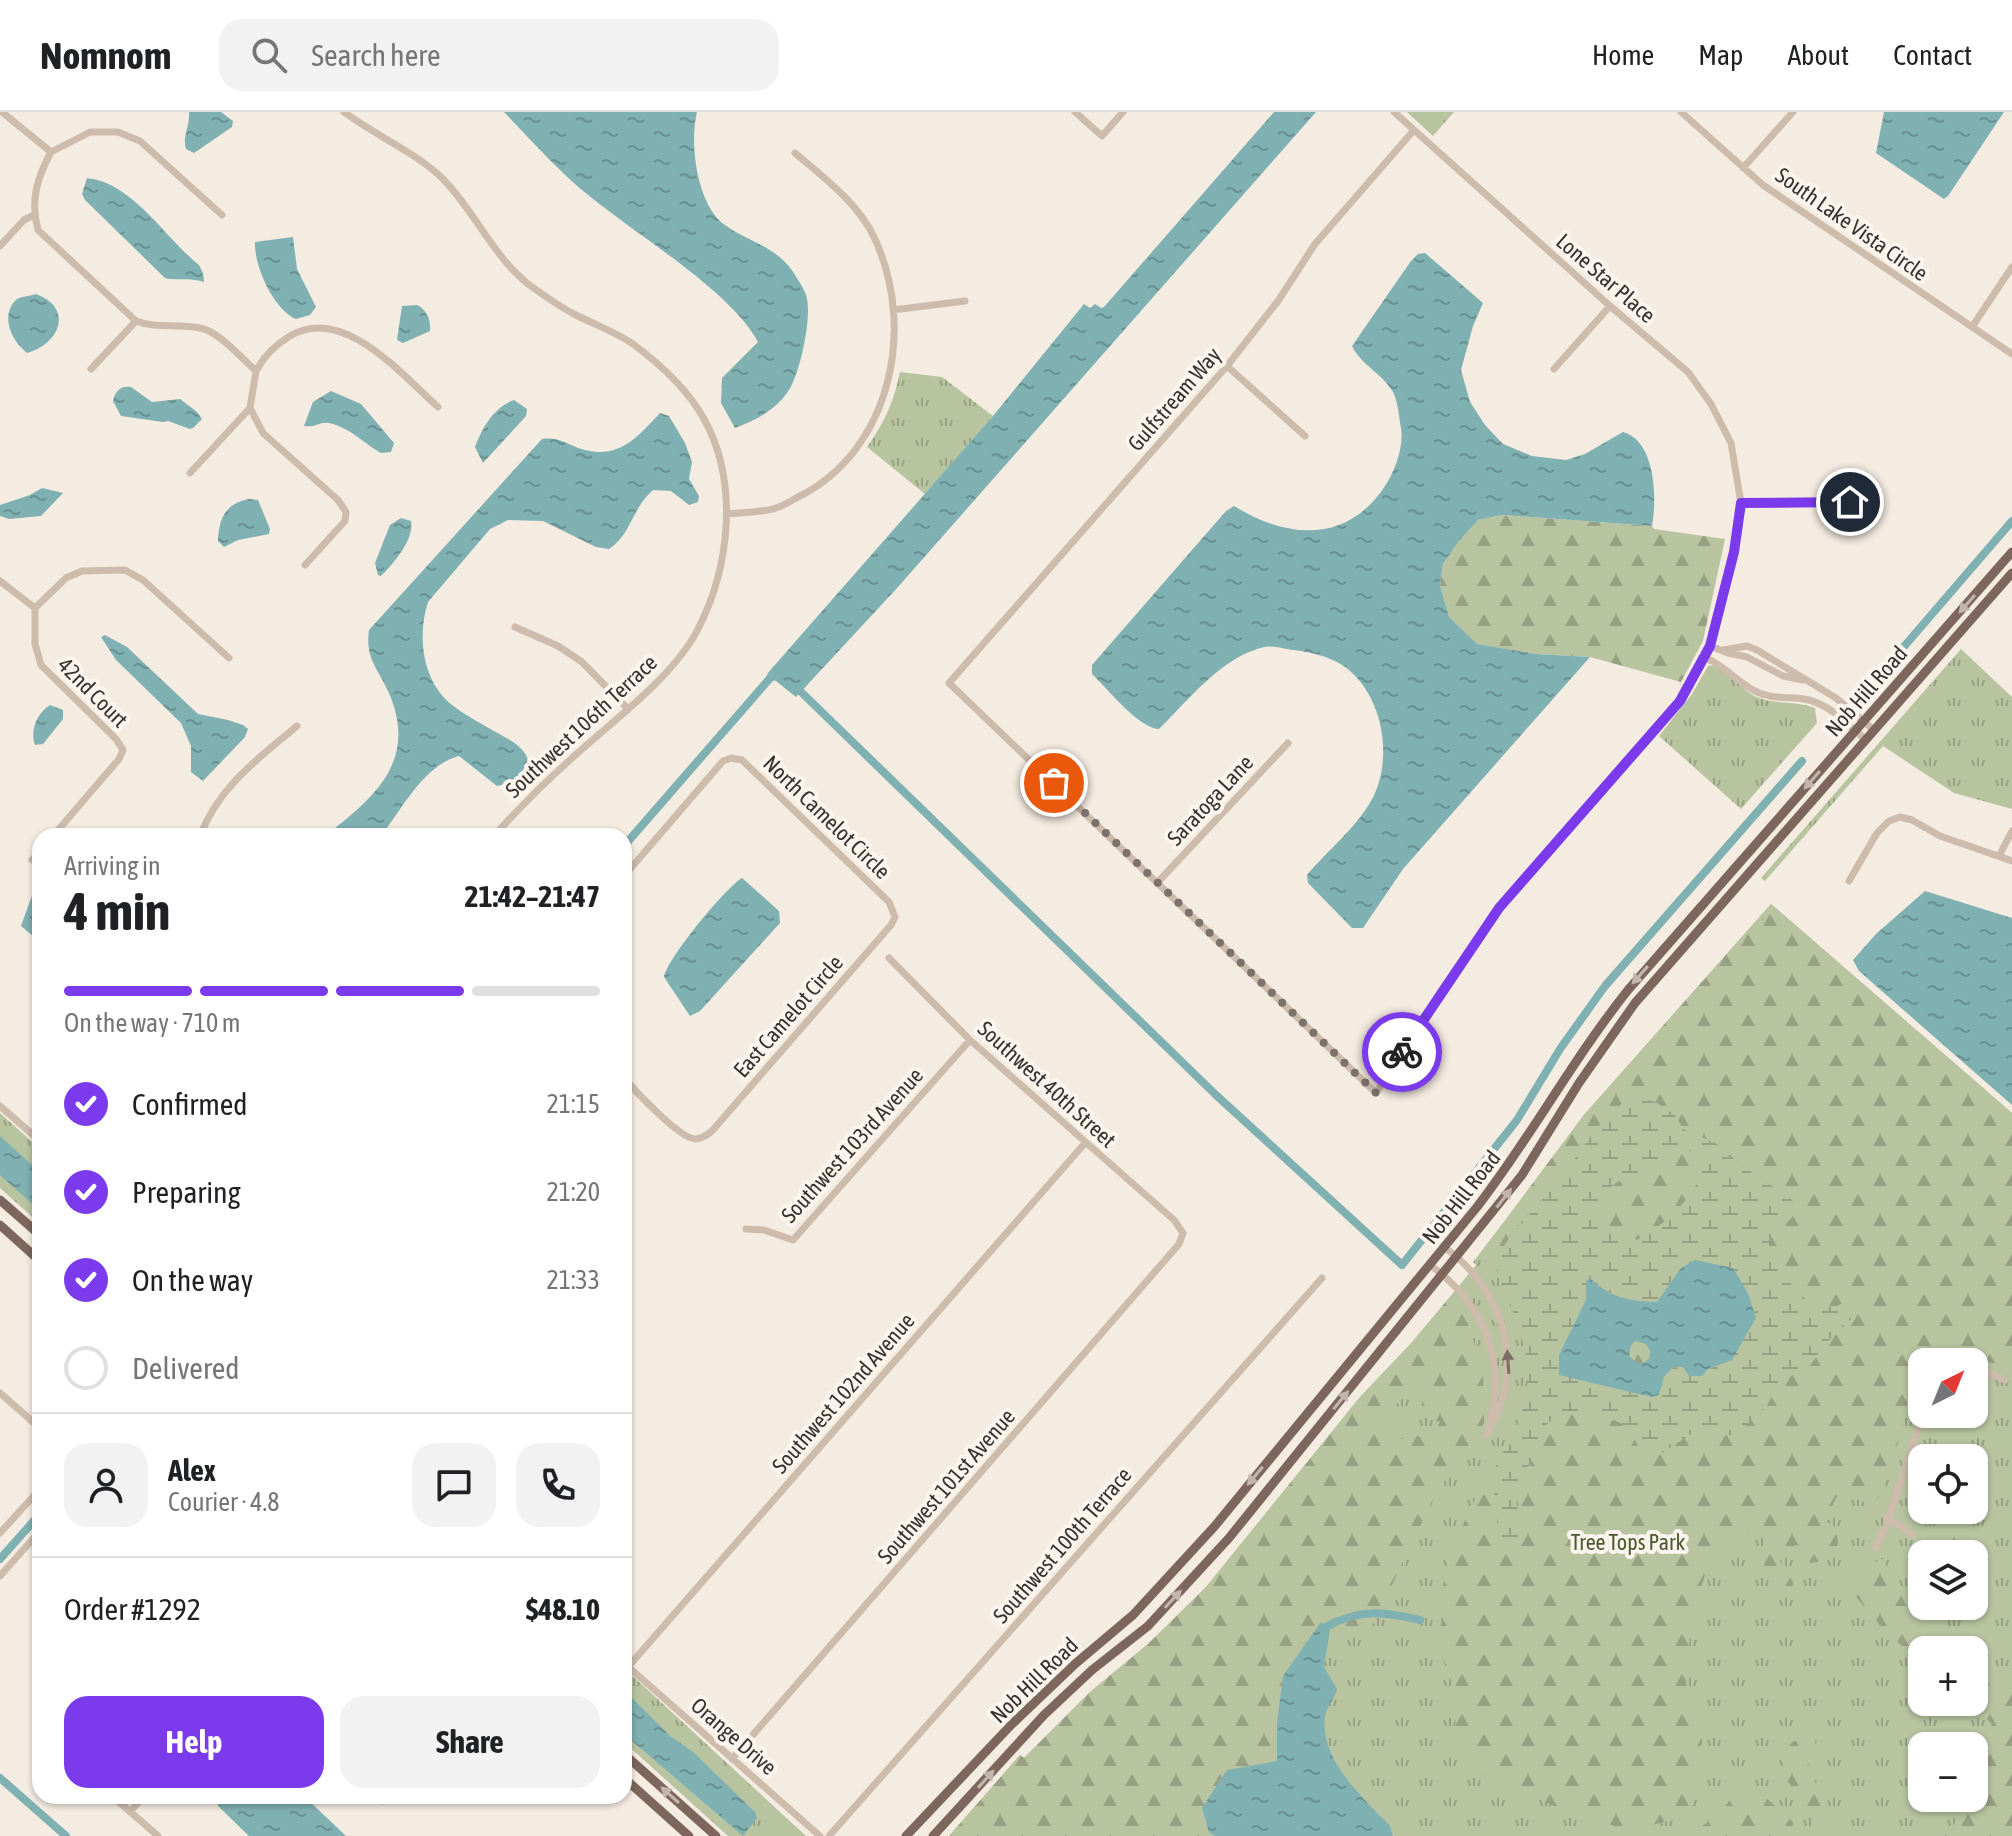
<!DOCTYPE html>
<html lang="en">
<head>
<meta charset="utf-8">
<style>
  :root { --surface:#fff; --page:#f2f2f2; --text:#202124; --muted:#757577; --line:#e0e0e0; --accent:#7c3aed }
  body { margin:0; font-family:"Asap Condensed",sans-serif; background:var(--page); color:var(--text); height:100vh; display:flex; flex-direction:column; font-size:30px; white-space:nowrap }
  * { box-sizing:border-box; margin:0 }
  p { font-size:26px; color:var(--muted) }
  .icon { flex:none; width:44px; height:44px; fill:none; stroke:currentColor; stroke-width:2; stroke-linecap:round; stroke-linejoin:round }
  .map { position:relative; flex:1; overflow:hidden }
  .side { position:absolute; left:32px; top:716px; width:600px; height:976px; display:flex; flex-direction:column; background:var(--surface); border-radius:24px; box-shadow:0 2px 6px #0004 }
  .side>* { flex:none }
  .needle { width:52px; rotate:43deg }
  .fabs { position:absolute; left:1908px; top:1236px; display:grid; gap:16px }
  .fabs a { display:grid; place-items:center; width:80px; height:80px; border-radius:16px; background:var(--surface); box-shadow:0 2px 6px #0004; font-size:40px }
  .pin { position:absolute; display:grid; place-items:center; width:68px; height:68px; color:#fff; margin:-34px; border:4px solid #fff; border-radius:50%; box-shadow:0 2px 8px #0007 }
  .courier { position:absolute; display:grid; place-items:center; width:80px; height:80px; margin:-40px; border:6px solid #7c3aed; border-radius:50%; background:#fff; color:#222; box-shadow:0 2px 10px #0007 }
  .summary em { font-style:normal; font-weight:700 }
  .summary div { display:flex; flex-direction:column-reverse }
  .summary { display:flex; align-items:center; justify-content:space-between; height:136px; padding:0 32px }
  h1 { font-size:52px; font-weight:700; line-height:60px }
  .bar { display:grid; grid-template-columns:repeat(4,1fr); gap:12px 8px; align-content:center; height:96px; padding:0 32px }
  .bar i { height:10px; border-radius:6px; background:var(--line) }
  .bar .current { background:var(--accent) }
  .bar p { grid-column:span 4 }
  .line { display:flex; align-items:center; gap:20px; padding:0 32px; border-top:2px solid var(--line) }
  .line div { flex:1 }
  .round { display:grid; place-items:center; flex:none; width:84px; height:84px; border-radius:24px; background:var(--page) }
  ol { padding:0 32px; list-style:none }
  li { display:flex; align-items:center; gap:24px; height:88px }
  li p { margin-inline-start:auto }
  li .icon { padding:8px; border-radius:50%; background:var(--accent); color:#fff; stroke-width:4 }
  li:last-child { color:var(--muted) }
  li i { width:44px; height:44px; border:4px solid var(--line); border-radius:50% }
  .button { display:flex; gap:16px; margin-top:auto; padding:16px 32px }
  .button a { flex:1; height:92px; border-radius:24px; background:var(--accent); color:#fff; font-size:32px; font-weight:700; line-height:92px; text-align:center }
  .button a+a { background:var(--page); color:var(--text) }
  header { display:flex; align-items:center; gap:48px; box-sizing:border-box; height:112px; padding:0 40px; background:var(--surface); border-bottom:2px solid var(--line) }
  header strong { font-size:38px }
  nav { display:flex; gap:44px; margin-inline-start:auto; font-size:28px }
  .search { width:560px; height:72px; background:var(--page); display:flex; align-items:center; gap:20px; box-sizing:border-box; padding:0 28px; border-radius:24px; color:var(--muted); font-size:30px }
  .map>svg:first-child { display:block }
  .grass { fill:url(#grass-tufts); fill-rule:evenodd }
  .forest { fill:url(#forest-firs); fill-rule:evenodd }
  .wetland { fill:url(#wetland-marsh); fill-rule:evenodd }
  .garden { fill:#b8c4a0 }
  .water { fill:url(#water-ripples); fill-rule:evenodd }
  .lines { fill:none; stroke-linecap:round; stroke-linejoin:round }
  .canal { stroke:#7fb0b2; stroke-width:8 }
  .minor { stroke:#cdbbac; stroke-width:7 }
  .major { stroke:#7d675c; stroke-width:9 }
  .oneway { fill:#c2b5ac }
  .oneway2 { fill:#7d6f65 }
  .done { stroke:#7c716b; stroke-width:8; stroke-dasharray:0 14.4 }
  .route { stroke:#7c3aed; stroke-width:10 }
  .labels { text-anchor:middle; stroke-width:8; stroke-linejoin:round; paint-order:stroke }
  .street-label { font-size:22px; fill:#3b302b; stroke:#fbf5ee }
  .park-label { font-size:22px; fill:#4a5a2e; stroke:#fbf5ee }
</style>
</head>
<body>
<header>
<strong>Nomnom</strong>
<div class="search"><svg class="icon" aria-label="search" viewBox="0 0 24 24"><circle cx="10" cy="10" r="6"/><path d="M15 15l6 6"/></svg>Search here</div>
<nav><a>Home</a><a>Map</a><a>About</a><a>Contact</a></nav>
</header>
<div class="map">
<svg width="2012" height="1724" viewBox="0 0 2012 1724">
  <defs>
    <pattern id="grass-tufts" width="24" height="20" patternUnits="userSpaceOnUse" patternTransform="scale(2)"><rect width="24" height="20" fill="#b8c4a0"/><path d="M3 7l-1-3M5 7V3M7 7l1-3M15 17l-1-3M17 17v-4M19 17l1-3" fill="none" stroke="#97a083"/></pattern>
    <pattern id="forest-firs" width="22" height="20" patternUnits="userSpaceOnUse" patternTransform="scale(2)"><rect width="22" height="20" fill="#b8c4a0"/><path d="M5 1l3.5 6h-7zM16 11l3.5 6h-7z" fill="#97a083"/></pattern>
    <pattern id="wetland-marsh" width="20" height="14" patternUnits="userSpaceOnUse" patternTransform="scale(2)"><rect width="20" height="14" fill="#b8c4a0"/><path d="M1 5h8M5 5V1M11 12h8M15 12V8" fill="none" stroke="#97a083"/></pattern>
    <pattern id="water-ripples" width="26" height="14" patternUnits="userSpaceOnUse" patternTransform="scale(2)"><rect width="26" height="14" fill="#7fb0b2"/><path d="M2 4q2-2 4 0t4 0M15 11q2-2 4 0t4 0" fill="none" stroke="#699091"/></pattern>
  </defs>
  <rect width="100%" height="100%" fill="#f4ebe1"/>
  <path class="grass" d="M1407 0H1454L1433 24Z
    M900 260 942 265 993 304 925 382 867 335C885 310 894 289 900 260Z
    M1961 537 2012 585V697L1954 681 1883 634 1765 769 1761 766Z
    M1708 554C1726 552 1737 573 1751 582 1770 594 1795 588 1815 596L1817 611 1741 697 1659 624 1692 582Z
    M1771 792 2012 1001V1724H949L1020 1643 1024 1646 1087 1583 1148 1532 1206 1475 1360 1285 1412 1231 1476 1153 1473 1150 1543 1060 1583 1004ZM1922 1250H1974V1302H1922ZM1922 1346H1974V1398H1922ZM1922 1442H1974V1494H1922ZM1922 1538H1974V1590H1922ZM1922 1634H1974V1686H1922Z
    M0 1001 40 1037V1112L0 1076Z
    M624 1556 806 1724H728L624 1630Z"/>
  <path class="forest" d="M1502 403 1652 414 1654 417 1725 427 1703 529 1681 570 1590 545 1537 542 1476 532 1449 505 1440 473 1443 452 1459 429 1478 408Z
    M1771 792 2012 1001V1254L1987 1250H1922V1272L1909 1285 1897 1334 1878 1387 1872 1392 1838 1382 1825 1409 1837 1416 1838 1432 1825 1449 1810 1451 1798 1433 1785 1436 1780 1449 1793 1470 1792 1481 1782 1484C1757 1464 1767 1447 1762 1419L1755 1418 1724 1441 1705 1463 1692 1507 1685 1575 1699 1598 1702 1629 1693 1691 1674 1708 1630 1718 1577 1704 1485 1664 1456 1618 1453 1574 1440 1540 1443 1472 1450 1441 1477 1383 1490 1369 1498 1394 1497 1418 1520 1400C1514 1369 1516 1361 1541 1341 1540 1335 1539 1327 1540 1322 1550 1295 1602 1299 1622 1312 1633 1320 1637 1332 1643 1344L1702 1315 1739 1319 1766 1295 1777 1275 1787 1265 1807 1258 1824 1233 1852 1206V1188L1834 1195 1808 1191 1775 1155 1768 1129 1798 1099 1792 1088 1740 1052 1719 1033 1683 1017 1674 1002 1655 990 1598 1015 1563 1063 1515 1117 1494 1149 1482 1139 1583 1004Z
    M1678 1034 1697 1042 1704 1054C1694 1087 1667 1111 1637 1128 1618 1122 1605 1116 1599 1097 1602 1089 1605 1080 1612 1074 1621 1065 1633 1069 1643 1062 1657 1053 1661 1038 1678 1034Z
    M1449 1186 1467 1208 1483 1260 1484 1311 1435 1383 1372 1514C1351 1521 1338 1525 1320 1510L1284 1563 1277 1611V1649L1209 1720 1215 1724H949L1020 1643 1024 1646 1091 1579 1148 1532 1206 1475 1360 1285 1411 1231ZM1421 1279 1423 1305 1440 1310 1433 1322 1380 1330C1388 1305 1393 1285 1421 1279Z
    M1629 1240a11 11 0 1 1 22 0a11 11 0 1 1-22 0Z
    M1883 1447 1918 1517 1935 1529 1955 1528 1962 1538H1922V1552L1883 1517 1842 1468 1844 1463Z
    M1974 1552 1994 1579 2001 1578 2012 1553V1724H1939L1967 1702 1980 1662 1983 1631 1992 1612 1968 1590H1974Z
    M1814 1624 1817 1639 1811 1637C1804 1656 1812 1671 1828 1682V1715L1813 1714 1804 1687 1792 1682 1790 1672 1783 1666C1786 1640 1783 1626 1814 1624Z
    M1741 1676H1755L1793 1710 1792 1724H1688L1715 1705Z"/>
  <path class="wetland" d="M1638 984 1655 990 1674 1002 1683 1017 1719 1033 1740 1052 1792 1088 1798 1099 1768 1129 1775 1155 1808 1190 1834 1195 1852 1188 1858 1193 1852 1206 1824 1233 1807 1258 1787 1265 1777 1275 1766 1295 1739 1319 1728 1324 1702 1315 1653 1347 1643 1344C1637 1332 1633 1320 1622 1312 1603 1299 1551 1295 1540 1322 1539 1327 1540 1335 1541 1341 1504 1371 1519 1390 1522 1432L1509 1438 1497 1418 1498 1394 1490 1369C1498 1346 1513 1325 1521 1302 1541 1244 1510 1202 1494 1149 1514 1118 1538 1093 1561 1065 1584 1038 1602 996 1638 984ZM1678 1034 1697 1042 1704 1054C1694 1087 1667 1111 1637 1128 1618 1122 1605 1116 1599 1097 1602 1089 1605 1080 1612 1074 1621 1065 1633 1069 1642 1062 1656 1053 1661 1038 1678 1034ZM1681 1156 1732 1248 1708 1257 1673 1255 1664 1265 1662 1276 1559 1243 1586 1187 1585 1173 1598 1174 1625 1189 1657 1190Z"/>
  <path class="garden" d="M1821 1584 1831 1590 1820 1609 1810 1603Z"/>
  <path class="water" d="M189 0H221L233 9 232 15 194 41 186 37C182 24 190 15 189 0Z
    M504 0H697C689 31 697 94 725 113 747 129 774 134 791 157 796 164 803 175 806 183 813 203 800 261 789 278 776 298 756 308 735 316L721 291 722 266 758 230C732 180 637 123 592 86 560 61 532 29 504 0Z
    M1274 0H1316L898 475 796 585 771 565 767 562 993 304 1084 192 1090 196 1095 192 1101 196 1104 195Z
    M1884 0H2004L1948 84 1944 87 1876 41Z
    M87 66C132 70 165 126 199 153L203 161 204 170C189 165 175 169 165 166L85 88 82 82Z
    M293 125 297 157 316 195 310 203 296 207C273 197 254 154 255 130Z
    M1425 141 1483 191 1473 214 1461 258 1470 290 1485 313 1503 332 1532 344 1566 348 1585 342 1623 320C1656 329 1657 387 1652 414L1502 403 1478 408 1459 429 1443 452 1440 473 1449 505 1477 532 1537 542 1590 545 1403 757 1363 816H1352L1308 771 1307 763C1327 739 1355 717 1371 689 1396 646 1382 572 1335 549 1323 543 1308 540 1294 538 1285 537 1272 533 1264 535 1221 545 1189 588 1159 617 1138 616 1108 577 1092 562V553L1226 399 1234 394C1287 427 1347 432 1385 374 1395 359 1404 335 1401 316 1399 306 1398 289 1393 280 1383 262 1361 253 1352 234L1411 149 1418 142Z
    M36 182C74 196 60 232 27 241 10 228 0 202 17 187 23 184 30 184 36 182Z
    M417 193C427 198 431 208 430 219L403 231 397 228 402 194Z
    M131 275 152 290 180 287 197 300 202 307 193 316 190 317 168 309 163 310 121 304 113 289C115 280 120 273 131 275Z
    M331 279 361 292 394 331 391 340 381 341C363 331 351 316 329 311 320 309 315 316 304 314L313 290Z
    M514 288 527 297 526 304 483 351 475 335C483 315 493 296 514 288Z
    M660 301 669 304 685 331 692 350 689 367 699 384 698 390 689 393 671 379 653 378C632 396 631 423 609 437L596 435 543 409 508 408 490 417 428 490C417 524 422 569 452 593 465 603 480 611 494 619 508 627 525 634 529 651 522 662 511 671 497 674L459 644C424 653 402 697 381 724H325C375 685 418 649 389 581 378 556 365 547 369 518L542 327C557 325 565 331 578 336 617 349 635 328 660 301Z
    M42 376 63 381 41 404 9 407 0 404V393L30 383Z
    M249 387 258 388 270 417 269 422 238 428 224 435 218 429C219 406 225 392 249 387Z
    M401 406 411 409C415 427 392 453 381 464L378 463 375 451 390 413Z
    M105 523 127 535 198 602 228 608 243 613 248 617 245 625 203 669 191 660V634L181 611 116 548 101 525Z
    M50 593 63 598V607L43 632 35 633C30 619 36 602 50 593Z
    M742 766 779 799 780 811 700 899 690 904 664 865C667 847 725 776 742 766Z
    M34 778 40 792V830L21 814Z
    M1925 779 2012 806V993L1859 859 1853 848 1876 822Z
    M0 1024 40 1060V1099L0 1063Z
    M1695 1148 1733 1156 1748 1181 1756 1206 1732 1248 1708 1257 1702 1264H1689L1683 1255H1673L1664 1265 1659 1283 1651 1285 1559 1263V1243L1586 1188V1169L1590 1166C1610 1186 1629 1189 1657 1190L1681 1156ZM1635 1229 1646 1232 1650 1239 1649 1247 1643 1251H1637L1629 1244 1631 1233Z
    M1321 1510 1330 1518 1324 1555 1337 1577C1335 1586 1326 1596 1325 1605 1319 1647 1364 1687 1390 1714L1393 1724H1215L1209 1720 1202 1696 1227 1658 1277 1649V1611L1283 1564Z
    M624 1578 670 1624 693 1640 755 1700 757 1706 743 1724 624 1622Z
    M220 1684H306L307 1687 346 1724H249L218 1694Z"/>
  <g class="lines">
    <path class="canal" d="M1889 552 2012 409
      M796 575 1216 983 1402 1153 1517 1008 1560 937 1605 874 1802 649
      M624 734 771 565 779 564
      M0 1447 40 1402
      M1326 1515C1360 1496 1385 1500 1420 1508
      M0 1666 66 1724"/>
    <path class="minor" d="M2 0 51 40
      M344 0C375 23 411 38 440 64 473 96 492 143 528 172 542 182 558 194 574 202 593 212 616 220 633 232 660 252 688 278 704 307 739 370 730 455 698 517 674 565 610 611 571 647 544 671 518 697 494 724
      M1075 0 1102 24 1123 0
      M1394 0 1610 194 1688 260 1711 292 1731 331 1741 391 1734 440 1710 534 1680 589 1499 796 1440 880 1376 981 949 571 1227 254 1278 189 1315 132 1414 18
      M1681 0 1763 73 2012 242
      M51 40C37 66 30 89 38 118L136 209C157 217 178 211 200 216 220 220 240 245 256 259L250 296 263 321 338 388 346 400 345 409 305 453
      M51 40 90 20H118L140 29 222 103
      M1743 56 1793 0
      M0 134 24 108 34 103
      M893 198 965 189
      M1972 215 2012 155
      M1227 254 1305 324
      M91 257 136 209
      M1554 257 1610 194
      M256 259C264 244 275 233 290 224 343 192 402 263 438 295
      M190 361 250 296
      M1741 391 1878 389
      M727 402C742 400 761 401 776 396 783 394 791 389 798 385 891 339 917 216 874 125 858 91 823 65 795 41
      M0 469 35 496V532L41 553 116 627 123 638 119 647 53 724
      M35 496 66 466 82 459 125 458 143 468 229 546
      M515 515 558 534 582 550 628 597
      M1710 534 1728 541 1747 545 1783 564 1803 568
      M1723 538 1747 534 1757 538 1836 586 1875 619
      M1706 546C1727 555 1741 574 1759 581 1775 588 1793 584 1809 588 1832 594 1849 614 1866 628
      M200 724C219 674 258 647 297 614
      M1999 744 2012 719
      M32 748 40 739
      M624 764 723 649 731 646 742 648 889 790 895 805 891 813 712 1019C707 1023 702 1027 695 1027 679 1026 634 978 624 965
      M1849 769 1877 721 1889 709 1900 705 1912 708 1940 724 2012 749
      M1158 770 1288 631
      M0 994 40 1029
      M746 1117 764 1118 793 1128 970 928
      M1444 1135C1507 1180 1527 1257 1486 1323
      M1430 1153C1485 1193 1507 1248 1489 1314
      M1974 1263 1989 1261 2005 1268
      M0 1281 40 1316
      M1887 1405 1913 1423
      M0 1421 40 1377
      M1876 1435 1886 1414 1923 1302
      M0 1464 40 1419
      M624 1551 820 1724
      M628 1555 1085 1031
      M732 1647 1179 1132 1183 1121 1174 1108 970 928 889 846
      M112 1684 158 1724
      M383 1689 385 1684
      M130 1700 144 1684
      M829 1724 1322 1166"/>
    <path class="major" d="M0 1088 40 1123
      M0 1113 40 1149
      M624 1642 716 1724
      M624 1666 689 1724
      M906 1724 1012 1612 1075 1552 1133 1503 1214 1415 1477 1095C1531 1025 1573 947 1628 878L2012 440
      M933 1724 1044 1603 1092 1558 1148 1514 1229 1426 1522 1063 1579 971 1635 891 2012 461"/>
  </g>
  <defs><path id="oneway-solid" d="M-6-.8H1V-3.2L6.5 0L1 3.2V.8H-6Z" transform="scale(2)"/></defs>
  <g class="oneway">
    <use href="#oneway-solid" transform="translate(1967 492) rotate(131)"/>
    <use href="#oneway-solid" transform="translate(1812 668) rotate(131)"/>
    <use href="#oneway-solid" transform="translate(1640 863) rotate(131)"/>
    <use href="#oneway-solid" transform="translate(1504 1086) rotate(-52)"/>
    <use href="#oneway-solid" transform="translate(1341 1288) rotate(-51)"/>
    <use href="#oneway-solid" transform="translate(1255 1364) rotate(130)"/>
    <use href="#oneway-solid" transform="translate(1173 1487) rotate(-47)"/>
    <use href="#oneway-solid" transform="translate(986 1667) rotate(-48)"/>
    <use href="#oneway-solid" transform="translate(670 1683) rotate(-138)"/>
  </g>
  <use class="oneway2" href="#oneway-solid" transform="translate(1508 1250) rotate(-94)"/>
  <g class="lines">
    <path class="done" d="M1054 671 1376 981 1402 940"/>
    <path class="route" d="M1402 940 1499 796 1680 589 1710 534 1734 440 1741 391 1850 390"/>
  </g>
  <g class="labels">
    <g class="street-label">
      <text transform="translate(1852 112) rotate(35)" y="8">South Lake Vista Circle</text>
      <text transform="translate(1606 166) rotate(41)" y="8">Lone Star Place</text>
      <text transform="translate(1174 287) rotate(-49)" y="8">Gulfstream Way</text>
      <text transform="translate(1866 579) rotate(-49)" y="8">Nob Hill Road</text>
      <text transform="translate(93 580) rotate(45)" y="8">42nd Court</text>
      <text transform="translate(581 614) rotate(-43)" y="8">Southwest 106th Terrace</text>
      <text transform="translate(1210 688) rotate(-47)" y="8">Saratoga Lane</text>
      <text transform="translate(827 705) rotate(44)" y="8">North Camelot Circle</text>
      <text transform="translate(788 904) rotate(-49)" y="8">East Camelot Circle</text>
      <text transform="translate(1047 972) rotate(42)" y="8">Southwest 40th Street</text>
      <text transform="translate(852 1033) rotate(-48)" y="8">Southwest 103rd Avenue</text>
      <text transform="translate(1461 1085) rotate(-52)" y="8">Nob Hill Road</text>
      <text transform="translate(843 1281) rotate(-49)" y="8">Southwest 102nd Avenue</text>
      <text transform="translate(946 1374) rotate(-49)" y="8">Southwest 101st Avenue</text>
      <text transform="translate(1062 1433) rotate(-49)" y="8">Southwest 100th Terrace</text>
      <text transform="translate(1034 1568) rotate(-44)" y="8">Nob Hill Road</text>
      <text transform="translate(734 1624) rotate(41)" y="8">Orange Drive</text>
    </g>
    <g class="park-label">
      <text x="1628" y="1438">Tree Tops Park</text>
    </g>
  </g>
</svg>
<div class="fabs">
<a><svg class="needle" viewBox="-14 -14 28 28"><path d="M0-13l5 13h-10z" fill="#e53935"/><path d="M0 13l5-13h-10z" fill="#757577"/></svg></a>
<a><svg class="icon" aria-label="locate" viewBox="0 0 24 24"><circle cx="12" cy="12" r="6"/><path d="M12 2v4M12 18v4M2 12h4M18 12h4"/></svg></a>
<a><svg class="icon" aria-label="layers" viewBox="0 0 24 24"><path d="M12 4l9 5-9 5-9-5zM3 14l9 5 9-5"/></svg></a>
<a>+</a>
<a>−</a>
</div>
<div class="pin" style="left:1054px;top:671px;background:#ea580c"><svg class="icon" aria-label="bag" viewBox="0 0 24 24"><path d="M5 8h14l-1 12H6zM9 8a3 3 0 0 1 6 0"/></svg></div>
<div class="pin" style="left:1850px;top:390px;background:#1f2937"><svg class="icon" aria-label="home" viewBox="0 0 24 24"><path d="M3 11l9-7 9 7M6 9v11h12V9"/></svg></div>
<div class="courier" style="left:1402px;top:940px"><svg class="icon" aria-label="bike" viewBox="0 0 24 24"><circle cx="6" cy="16" r="4"/><circle cx="18" cy="16" r="4"/><path d="M6 16l4-8h5l3 8M10 8l3 8H6M13 5h3"/></svg></div>
<section class="side">
<div class="summary"><div><h1>4 min</h1><p>Arriving in</p></div><em>21:42–21:47</em></div>
<div class="bar"><i class="current"></i><i class="current"></i><i class="current"></i><i></i><p>On the way · 710 m</p></div>
<ol>
<li><svg class="icon" aria-label="check" viewBox="0 0 24 24"><path d="M5 12l5 5 9-10"/></svg>Confirmed<p>21:15</p></li>
<li><svg class="icon" aria-label="check" viewBox="0 0 24 24"><path d="M5 12l5 5 9-10"/></svg>Preparing<p>21:20</p></li>
<li><svg class="icon" aria-label="check" viewBox="0 0 24 24"><path d="M5 12l5 5 9-10"/></svg>On the way<p>21:33</p></li>
<li><i></i>Delivered</li>
</ol>
<div class="line" style="height:144px"><a class="round"><svg class="icon" aria-label="person" viewBox="0 0 24 24"><circle cx="12" cy="8" r="4"/><path d="M4 21q1-7 8-7t8 7"/></svg></a><div><b>Alex</b><p>Courier · 4.8</p></div><a class="round"><svg class="icon" aria-label="chat" viewBox="0 0 24 24"><path d="M4 5h16v11H9l-5 4z"/></svg></a><a class="round"><svg class="icon" aria-label="phone" viewBox="0 0 24 24"><path d="M5 4h4l2 5-3 2q2 4 5 5l2-3 5 2v4C11 20 4 13 5 4z"/></svg></a></div>
<div class="line" style="height:104px"><div>Order #1292</div><b>$48.10</b></div>
<div class="button"><a>Help</a><a>Share</a></div>
</section>
</div>
</body>
</html>
